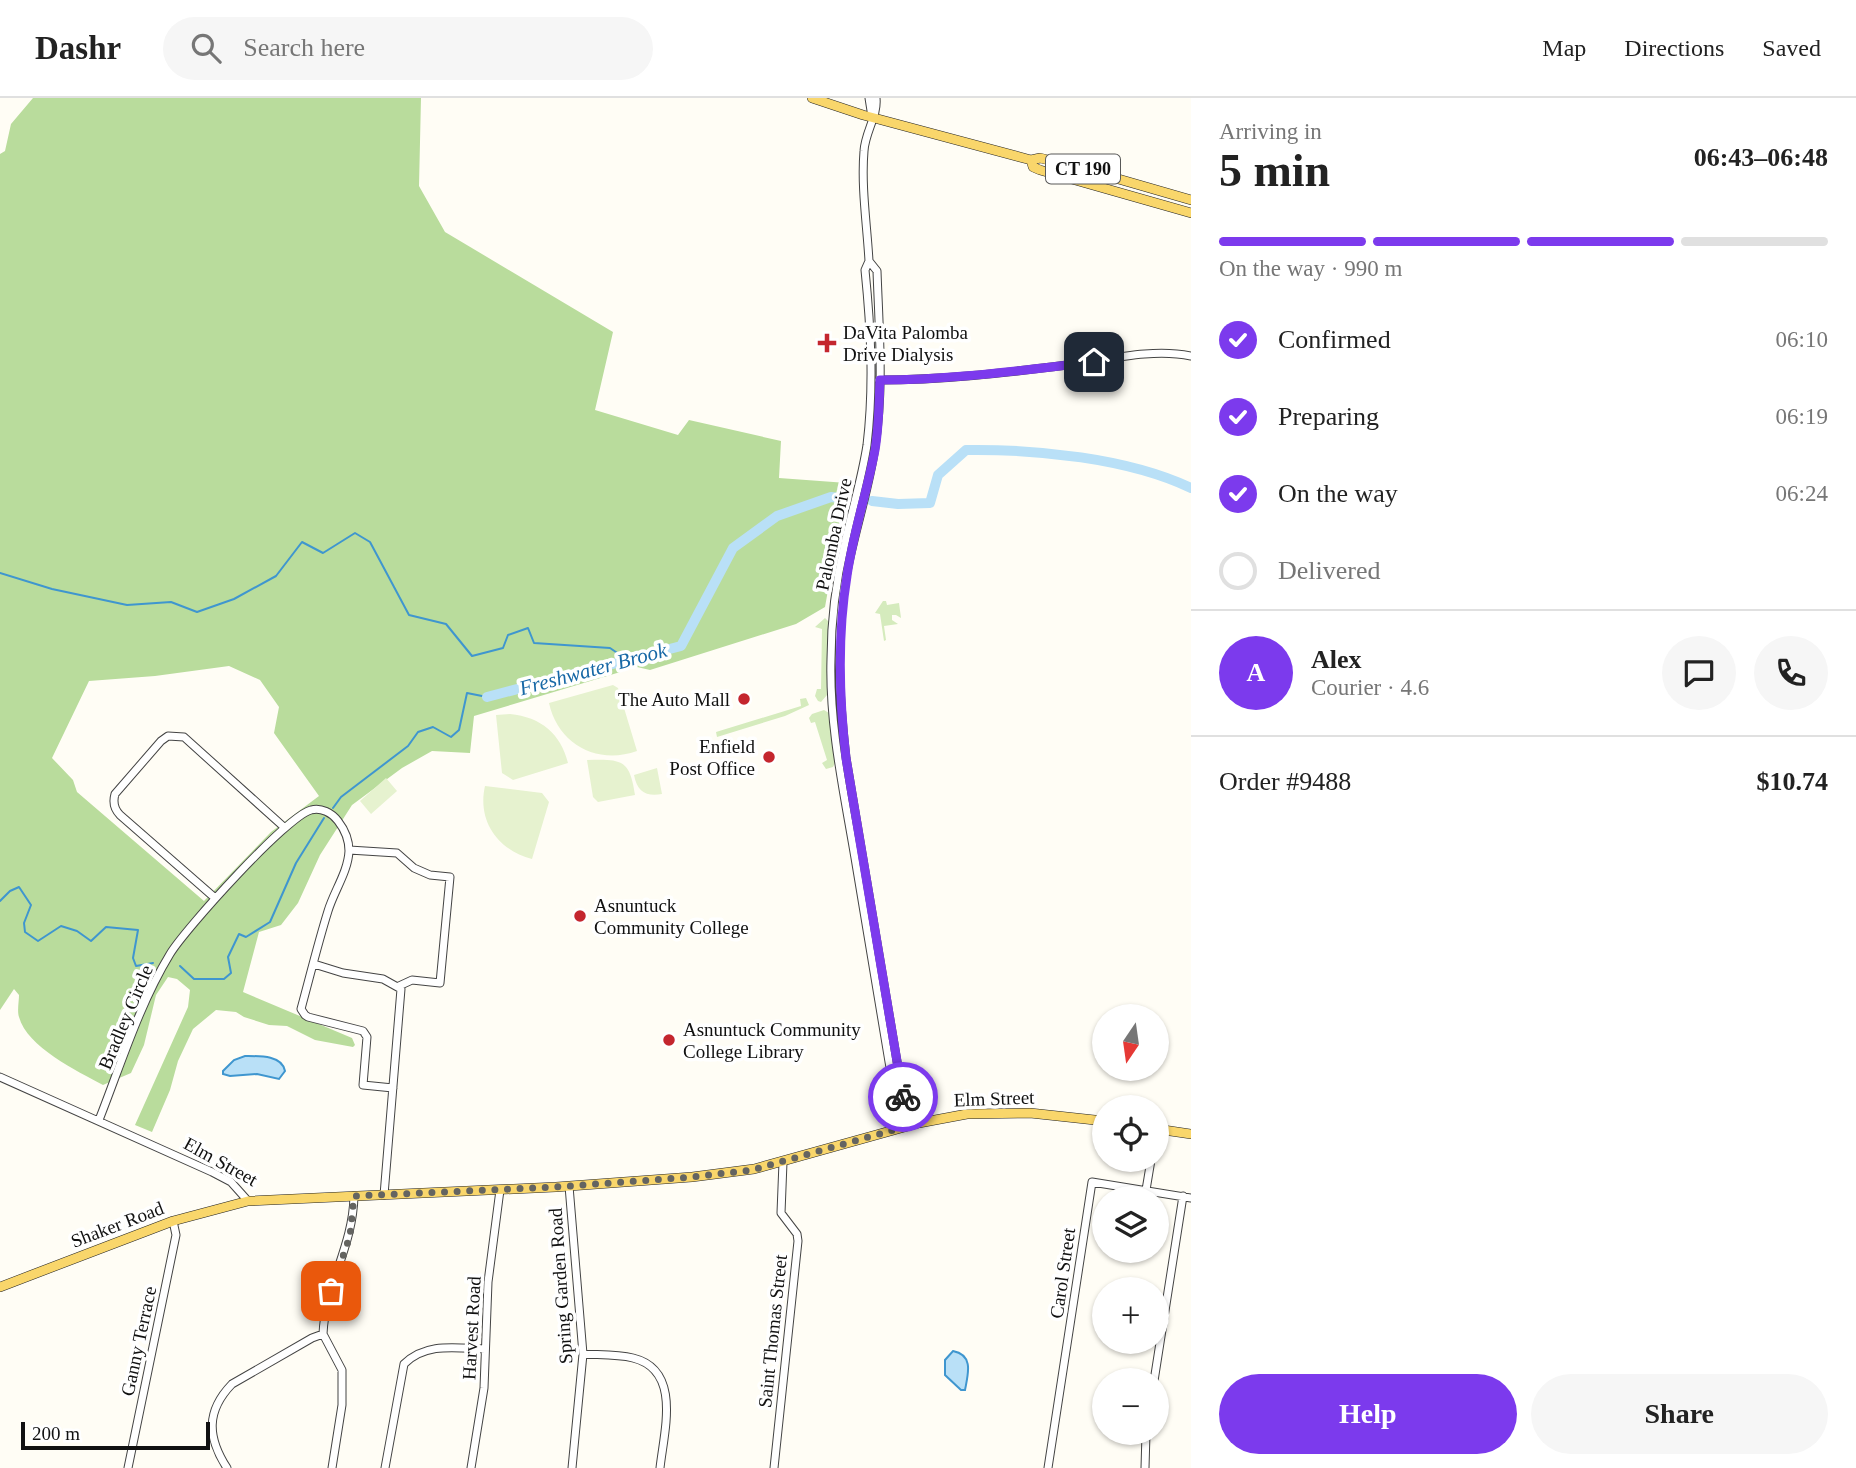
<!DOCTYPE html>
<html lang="en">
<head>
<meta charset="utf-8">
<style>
  :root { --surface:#fff; --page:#f6f6f6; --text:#222; --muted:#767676; --line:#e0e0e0; --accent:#7c3aed }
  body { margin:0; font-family:"Times New Roman",serif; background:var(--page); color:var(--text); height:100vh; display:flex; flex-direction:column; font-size:26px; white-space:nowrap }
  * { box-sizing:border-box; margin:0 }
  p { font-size:23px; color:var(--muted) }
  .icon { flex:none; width:38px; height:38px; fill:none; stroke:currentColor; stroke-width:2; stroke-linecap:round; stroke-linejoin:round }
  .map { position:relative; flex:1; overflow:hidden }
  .details { display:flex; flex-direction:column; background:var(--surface); width:665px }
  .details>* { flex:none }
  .needle { width:46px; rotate:193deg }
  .fabs { position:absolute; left:1092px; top:906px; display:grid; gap:14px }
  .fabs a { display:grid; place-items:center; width:77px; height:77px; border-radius:50%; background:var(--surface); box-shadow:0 2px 5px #0004; font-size:35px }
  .scale { position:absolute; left:21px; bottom:18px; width:189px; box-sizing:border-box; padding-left:7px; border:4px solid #111; border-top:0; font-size:19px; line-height:24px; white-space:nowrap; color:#111; -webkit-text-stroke:5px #fff; paint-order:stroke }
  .pin { position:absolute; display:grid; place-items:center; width:60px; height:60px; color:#fff; margin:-30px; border-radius:14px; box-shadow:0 4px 10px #0006 }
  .courier { position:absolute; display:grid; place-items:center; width:70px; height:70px; margin:-35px; border:5px solid #7c3aed; border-radius:50%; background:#fff; color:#222; box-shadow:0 2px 9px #0007 }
  .headline em { font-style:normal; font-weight:800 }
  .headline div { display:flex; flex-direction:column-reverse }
  .headline { display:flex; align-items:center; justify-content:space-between; height:119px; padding:0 28px }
  h1 { font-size:46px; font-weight:800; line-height:52px }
  .bar { display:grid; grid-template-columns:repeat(4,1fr); gap:10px 7px; align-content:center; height:84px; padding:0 28px }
  .bar i { height:9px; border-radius:5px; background:var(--line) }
  .bar .selected { background:var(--accent) }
  .bar p { grid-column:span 4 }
  .line { display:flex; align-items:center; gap:18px; padding:0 28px; border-top:2px solid var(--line) }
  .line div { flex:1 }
  .round { display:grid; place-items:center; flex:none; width:74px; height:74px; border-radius:37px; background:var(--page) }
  ol { padding:0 28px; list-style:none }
  li { display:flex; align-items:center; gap:21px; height:77px }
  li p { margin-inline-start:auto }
  li .icon { padding:7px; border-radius:50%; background:var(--accent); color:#fff; stroke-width:4 }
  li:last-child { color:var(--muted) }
  li i { width:38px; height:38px; border:4px solid var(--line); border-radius:50% }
  .action { display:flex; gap:14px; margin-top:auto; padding:14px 28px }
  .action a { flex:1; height:80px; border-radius:42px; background:var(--accent); color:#fff; font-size:28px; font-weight:800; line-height:80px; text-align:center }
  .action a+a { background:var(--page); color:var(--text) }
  header { display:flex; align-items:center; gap:42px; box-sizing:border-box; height:98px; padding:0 35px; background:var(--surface); border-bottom:2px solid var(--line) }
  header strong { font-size:33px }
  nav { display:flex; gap:38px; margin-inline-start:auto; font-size:24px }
  .search { width:490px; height:63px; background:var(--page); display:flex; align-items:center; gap:18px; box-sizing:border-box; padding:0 24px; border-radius:38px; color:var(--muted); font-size:26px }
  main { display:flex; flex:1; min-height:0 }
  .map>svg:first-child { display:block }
  .green { fill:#d5ebbd }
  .forest { fill:#b9dc9c; fill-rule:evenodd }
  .pitch { fill:#e6f2cf }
  .water { fill:#b9e0f7; stroke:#3f96cf; stroke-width:2 }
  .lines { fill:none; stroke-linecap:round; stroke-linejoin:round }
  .stream { stroke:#3f96cf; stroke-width:2 }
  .river { stroke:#b9e0f7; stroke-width:10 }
  .minor-casing { stroke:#444; stroke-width:9 }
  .major-casing { stroke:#222; stroke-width:10 }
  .minor { stroke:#fff; stroke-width:7 }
  .major { stroke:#f9d66b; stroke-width:9 }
  .done { stroke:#646461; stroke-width:7; stroke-dasharray:0 12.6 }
  .route { stroke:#7c3aed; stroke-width:9 }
  .poi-dot { fill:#c4262e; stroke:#fff; stroke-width:2.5 }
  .labels { text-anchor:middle; stroke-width:7; stroke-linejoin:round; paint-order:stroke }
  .shield { fill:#fff; stroke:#585858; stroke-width:2 }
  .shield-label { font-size:18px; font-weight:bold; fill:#111 }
  .poi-label { font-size:19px; fill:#111; stroke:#fff; text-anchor:start }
  .street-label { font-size:19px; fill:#111; stroke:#fff }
  .water-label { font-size:21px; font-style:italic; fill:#1768a6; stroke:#fff }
</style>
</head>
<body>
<header>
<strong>Dashr</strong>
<div class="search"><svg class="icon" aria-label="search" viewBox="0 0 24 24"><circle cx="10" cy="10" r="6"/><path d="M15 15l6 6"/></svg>Search here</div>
<nav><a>Map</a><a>Directions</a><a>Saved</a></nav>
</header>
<main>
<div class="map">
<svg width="1191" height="1370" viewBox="0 0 1191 1370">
  <rect width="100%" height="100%" fill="#fffdf5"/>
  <path class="green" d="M883 503H886L887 507 899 505 901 520 896 517H892V522L898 526 884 528 886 542 884 543 880 516 875 515Z
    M825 520 829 524 827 597 821 604 818 603 815 598 817 591H821L822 531 815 529Z
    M806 600 809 607 785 618 717 639 716 634 801 608 800 601Z
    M824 612 829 615 835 665 833 669 826 671 822 665 827 662 815 624 811 625 809 620 812 616Z"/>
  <path class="forest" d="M33 0H421L419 88 445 134 613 234 595 312 678 337 689 322 781 343 779 380 847 385 825 509 796 526 650 572 637 569 474 618 470 655 432 653 402 670 352 707 320 757 298 805 281 827 259 834 243 894 352 940 355 947 353 949 315 942 287 928 269 927 244 919 236 914 216 912 193 931 178 963 170 992 152 1034 135 1027 188 909 190 892 177 881 168 879 156 897 144 947 131 975 103 987C77 973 27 949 19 919 17 913 19 903 19 897L14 891 0 912V56L5 53 11 26ZM229 568 260 582 279 609 274 635 319 698 271 734 204 803 77 694 73 682 52 660 89 583 155 578Z"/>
  <path class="pitch" d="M613 587 618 590 637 653C598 667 558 647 549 605Z
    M510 616C541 619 561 636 568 665L513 682 502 675 496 617Z
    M587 662C621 661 630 661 635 697L598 704 593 699Z
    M657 670 662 696C647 699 637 694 634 677Z
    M386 680 397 693 371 716 360 703Z
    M485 688 542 695 549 704 532 761C498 752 477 723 485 688Z"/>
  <path class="water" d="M245 958C259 958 282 957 285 973L279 981 257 976 230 978 223 976V973L234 962Z
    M953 1253C974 1257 968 1276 965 1292H961L945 1277V1262Z"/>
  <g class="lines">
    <path class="stream" d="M0 475 52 491 127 507 171 504 197 514 234 501 276 478 302 444 323 455 355 435 370 444 409 517 446 526 472 558 503 550 508 537 528 530 534 545 610 550 629 563
      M333 710 341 699 408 648 418 634 433 629 451 639 459 632 467 595 487 599
      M0 803 10 793 19 789 31 807 24 825 25 834 38 843 61 828 77 833 91 843 106 829 138 832 133 860 136 868 153 865
      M180 868 194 881H224L231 875 228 859 239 836 246 839 270 824 296 765 324 720"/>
    <path class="river" d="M872 403 898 406 930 405 938 377 966 352C1036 351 1128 360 1191 390
      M487 599 681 548 733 450 777 418 831 399 847 401"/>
    <g class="minor-casing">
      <path id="minor" d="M869 0 872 19
        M876 0C878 18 865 34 864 53 861 89 867 127 869 163L865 172C871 231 874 288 867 347 862 380 852 412 845 445 836 483 831 522 831 561 829 628 844 694 855 760 870 846 883 931 898 1016L904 1029
        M869 163 877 173C879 231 884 290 875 349 869 391 855 432 847 474 835 535 839 598 846 660L906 1017 904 1029
        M879 282C942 282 1004 275 1067 267 1107 262 1151 250 1191 258
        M349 752 397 755 414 770 430 777 450 779 440 885 412 882 399 888
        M215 800 120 717C114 711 113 703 115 696L161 643 168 638 184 639 285 730
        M314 866 343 875 383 881 401 891 384 1097
        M0 979 212 1074 231 1084 248 1103
        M99 1022C121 966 139 907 170 856 185 831 287 718 311 712 321 709 332 715 338 723 345 732 349 741 349 753 348 774 334 793 328 813 318 845 310 878 301 911L305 917 308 919 363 933 367 939 363 987 393 990
        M569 1088 583 1256 572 1370
        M1146 1092 1151 1062
        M583 1256C599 1257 617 1256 633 1260 682 1272 664 1333 660 1370
        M1154 1283 1183 1098
        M128 1370 176 1137 173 1123
        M227 1370C207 1339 206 1313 232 1286L312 1240 323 1236
        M332 1370 342 1307V1272L323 1236C325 1187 353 1149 354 1098
        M385 1370 404 1266C426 1244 456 1250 485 1251
        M471 1370 484 1290 488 1184 500 1092
        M774 1370 798 1143 797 1136 781 1115 783 1064
        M1048 1370 1092 1084 1191 1100
        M1145 1370 1146 1335"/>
    </g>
    <g class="major-casing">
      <path id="major" d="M812 0 863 17 1031 62 1040 60 1070 67 1191 102
        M1031 62 1033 69 1040 72 1191 115
        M1157 1031 1191 1036
        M0 1189 173 1123 248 1103 556 1089 692 1079 754 1071 919 1025 967 1016 1030 1015 1104 1023"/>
    </g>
    <use href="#minor" class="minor"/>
    <use href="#major" class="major"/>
  </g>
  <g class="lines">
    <path class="done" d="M331 1193 350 1138 354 1098 556 1089 692 1079 752 1072 904 1029 906 1019 903 999"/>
    <path class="route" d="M903 999 846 660C839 599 837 539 847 478 853 435 867 394 875 352 879 329 879 305 880 282 952 282 1022 272 1094 264"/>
  </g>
  <g class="poi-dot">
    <path d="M823.5 234.5h7v7h7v7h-7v7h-7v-7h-7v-7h7z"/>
    <circle cx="744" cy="601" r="7"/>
    <circle cx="769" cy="659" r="7"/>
    <circle cx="580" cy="818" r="7"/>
    <circle cx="669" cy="942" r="7"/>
  </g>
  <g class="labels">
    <rect class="shield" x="1046" y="56.5" width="74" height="29" rx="5"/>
    <g class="shield-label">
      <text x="1083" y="77">CT 190</text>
    </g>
    <g class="poi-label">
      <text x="843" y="241">DaVita Palomba<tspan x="843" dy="22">Drive Dialysis</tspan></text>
      <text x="730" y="608" text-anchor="end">The Auto Mall</text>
      <text x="755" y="655" text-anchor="end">Enfield<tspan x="755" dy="22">Post Office</tspan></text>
      <text x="594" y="814">Asnuntuck<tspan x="594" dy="22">Community College</tspan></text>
      <text x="683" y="938">Asnuntuck Community<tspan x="683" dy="22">College Library</tspan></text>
    </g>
    <g class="street-label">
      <text transform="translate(833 436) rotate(-78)" y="7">Palomba Drive</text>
      <text transform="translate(125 919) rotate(-67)" y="7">Bradley Circle</text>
      <text transform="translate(994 1000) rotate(-2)" y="7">Elm Street</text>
      <text transform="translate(221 1063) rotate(29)" y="7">Elm Street</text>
      <text transform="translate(117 1126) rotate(-21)" y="7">Shaker Road</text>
      <text transform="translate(1062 1175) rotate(-82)" y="7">Carol Street</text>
      <text transform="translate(560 1188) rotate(-94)" y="7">Spring Garden Road</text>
      <text transform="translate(471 1230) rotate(-87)" y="7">Harvest Road</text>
      <text transform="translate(772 1233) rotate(-84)" y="7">Saint Thomas Street</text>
      <text transform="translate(138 1243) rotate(-78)" y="7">Ganny Terrace</text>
    </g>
    <g class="water-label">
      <text transform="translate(593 571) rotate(-15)" y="7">Freshwater Brook</text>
    </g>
  </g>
</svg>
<div class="fabs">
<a><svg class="needle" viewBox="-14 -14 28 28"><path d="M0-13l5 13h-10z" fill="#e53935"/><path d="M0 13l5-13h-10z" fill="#767676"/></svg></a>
<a><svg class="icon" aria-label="locate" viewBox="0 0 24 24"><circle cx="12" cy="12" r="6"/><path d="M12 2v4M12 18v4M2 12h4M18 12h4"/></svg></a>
<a><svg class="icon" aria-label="layers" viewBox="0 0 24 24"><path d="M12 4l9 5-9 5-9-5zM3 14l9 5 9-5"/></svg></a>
<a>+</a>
<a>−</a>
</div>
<div class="scale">200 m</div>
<div class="pin" style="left:331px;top:1193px;background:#ea580c"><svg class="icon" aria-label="bag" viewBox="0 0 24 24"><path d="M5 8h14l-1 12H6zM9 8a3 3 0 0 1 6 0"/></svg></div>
<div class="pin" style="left:1094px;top:264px;background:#1f2937"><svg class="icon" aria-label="home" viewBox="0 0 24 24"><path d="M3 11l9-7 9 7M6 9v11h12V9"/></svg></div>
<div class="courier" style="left:903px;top:999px"><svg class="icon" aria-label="bike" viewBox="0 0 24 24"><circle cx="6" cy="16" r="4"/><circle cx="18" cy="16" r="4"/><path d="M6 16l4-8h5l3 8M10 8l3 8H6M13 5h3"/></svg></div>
</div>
<section class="details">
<div class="headline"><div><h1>5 min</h1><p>Arriving in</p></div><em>06:43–06:48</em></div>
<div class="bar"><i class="selected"></i><i class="selected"></i><i class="selected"></i><i></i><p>On the way · 990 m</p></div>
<ol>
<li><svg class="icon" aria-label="check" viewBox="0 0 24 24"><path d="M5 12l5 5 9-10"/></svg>Confirmed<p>06:10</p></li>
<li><svg class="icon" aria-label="check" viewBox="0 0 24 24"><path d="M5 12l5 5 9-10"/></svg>Preparing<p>06:19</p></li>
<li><svg class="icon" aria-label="check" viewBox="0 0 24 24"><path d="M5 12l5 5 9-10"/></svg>On the way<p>06:24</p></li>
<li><i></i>Delivered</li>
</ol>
<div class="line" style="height:126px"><b class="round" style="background:var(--accent);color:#fff">A</b><div><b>Alex</b><p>Courier · 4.6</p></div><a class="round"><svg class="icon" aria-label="chat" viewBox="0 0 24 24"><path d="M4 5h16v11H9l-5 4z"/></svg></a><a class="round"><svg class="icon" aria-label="phone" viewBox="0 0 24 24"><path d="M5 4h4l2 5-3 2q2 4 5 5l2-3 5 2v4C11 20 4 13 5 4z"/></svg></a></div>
<div class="line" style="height:91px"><div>Order #9488</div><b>$10.74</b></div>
<div class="action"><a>Help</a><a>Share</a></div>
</section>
</main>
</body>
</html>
